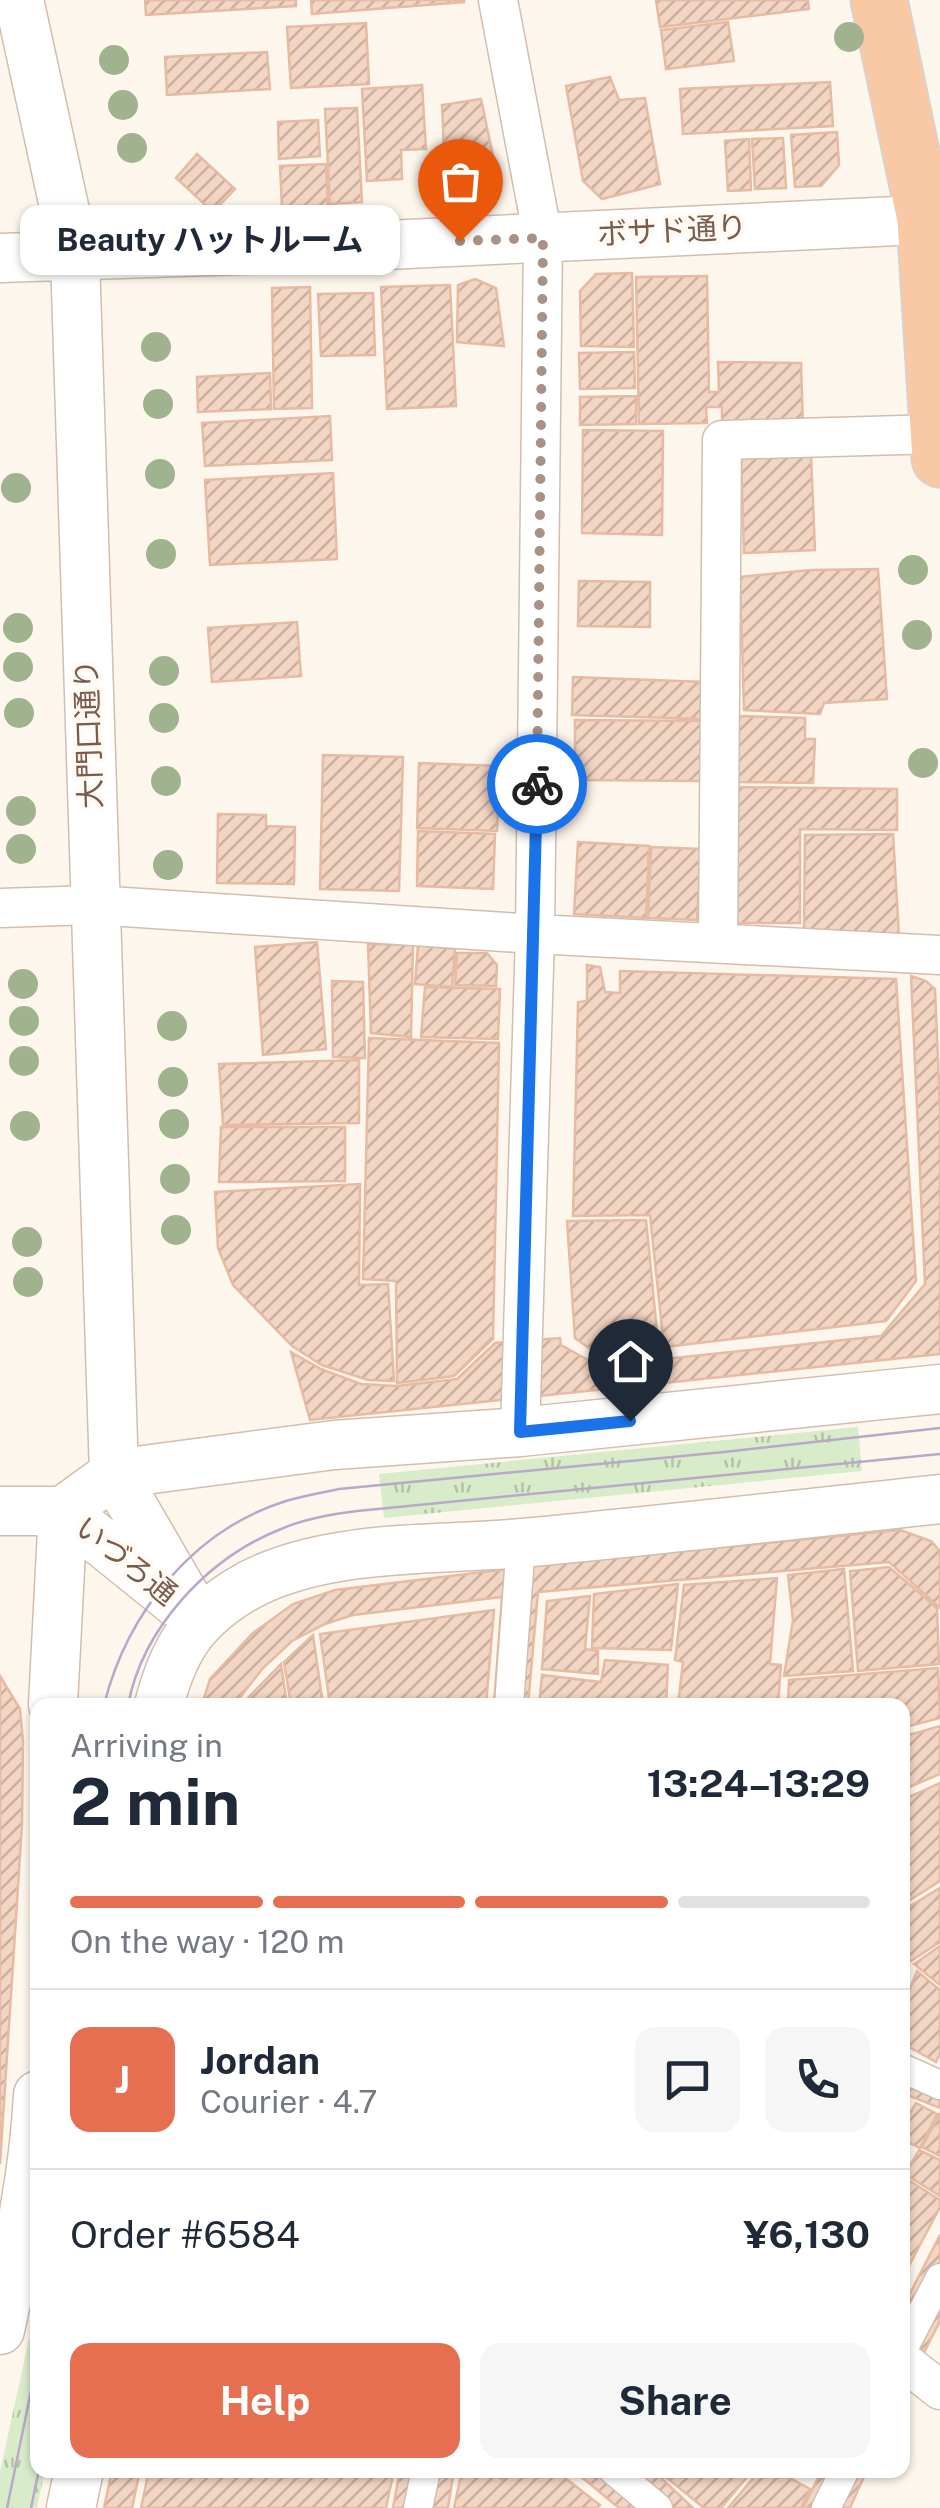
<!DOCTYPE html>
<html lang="en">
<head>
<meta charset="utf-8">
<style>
  :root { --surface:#fff; --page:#f6f6f7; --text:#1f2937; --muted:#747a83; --line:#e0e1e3; --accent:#e76f51 }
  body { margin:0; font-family:"Public Sans","Noto Sans JP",sans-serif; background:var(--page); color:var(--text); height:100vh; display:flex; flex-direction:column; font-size:38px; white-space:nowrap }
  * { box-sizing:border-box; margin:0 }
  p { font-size:32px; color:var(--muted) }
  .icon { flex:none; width:55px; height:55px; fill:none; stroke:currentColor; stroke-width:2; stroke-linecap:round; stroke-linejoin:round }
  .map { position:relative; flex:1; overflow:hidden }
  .panel { position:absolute; left:30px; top:1698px; width:880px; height:780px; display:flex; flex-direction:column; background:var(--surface); border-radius:20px; box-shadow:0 2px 8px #0004 }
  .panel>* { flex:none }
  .pin { position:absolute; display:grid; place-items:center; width:85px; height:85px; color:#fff; margin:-102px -42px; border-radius:50% 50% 50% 0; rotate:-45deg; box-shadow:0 0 10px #0007 }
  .pin .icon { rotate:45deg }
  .courier { position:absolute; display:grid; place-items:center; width:100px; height:100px; margin:-50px; border:8px solid #1a73e8; border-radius:50%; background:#fff; color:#222; box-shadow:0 2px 12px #0007 }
  .bubble { position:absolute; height:70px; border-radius:20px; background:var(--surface); box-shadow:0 2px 8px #0004; font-size:32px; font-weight:700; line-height:70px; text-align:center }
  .summary em { font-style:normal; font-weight:700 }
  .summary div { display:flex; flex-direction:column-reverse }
  .summary { display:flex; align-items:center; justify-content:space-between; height:170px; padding:0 40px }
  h1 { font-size:65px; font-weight:700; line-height:75px }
  .bar { display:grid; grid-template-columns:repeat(4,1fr); gap:15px 10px; align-content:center; height:120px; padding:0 40px }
  .bar i { height:12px; border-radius:8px; background:var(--line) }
  .bar .selected { background:var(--accent) }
  .bar p { grid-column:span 4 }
  .line { display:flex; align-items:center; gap:25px; padding:0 40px; border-top:2px solid var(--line) }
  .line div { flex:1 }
  .round { display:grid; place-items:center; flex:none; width:105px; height:105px; border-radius:20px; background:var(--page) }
  .action { display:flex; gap:20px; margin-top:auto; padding:20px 40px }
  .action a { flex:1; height:115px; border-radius:20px; background:var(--accent); color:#fff; font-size:40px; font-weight:700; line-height:115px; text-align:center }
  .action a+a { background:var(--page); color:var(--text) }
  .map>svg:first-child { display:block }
  .grass { fill:url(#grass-tufts) }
  .building { fill:url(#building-hatch); stroke:#e6bba3; stroke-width:2.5 }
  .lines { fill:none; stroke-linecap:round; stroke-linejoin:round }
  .pedestrian-casing { stroke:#d1beb0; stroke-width:31 }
  .minor-casing { stroke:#d1beb0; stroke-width:41 }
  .tertiary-casing { stroke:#d1beb0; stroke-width:51 }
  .trunk-casing { stroke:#dad1cd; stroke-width:59 }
  .pedestrian { stroke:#fff; stroke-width:28 }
  .minor { stroke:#fff; stroke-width:38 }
  .tertiary { stroke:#fff; stroke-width:48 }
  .trunk { stroke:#f9c8a4; stroke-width:55 }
  .tram { stroke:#b9a8c9; stroke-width:2.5 }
  .tree { fill:#a0b28e }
  .done { stroke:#a89285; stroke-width:10; stroke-dasharray:0 18 }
  .route { stroke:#1a73e8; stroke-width:12 }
  .labels { text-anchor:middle; stroke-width:8; stroke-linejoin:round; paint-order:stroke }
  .street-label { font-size:30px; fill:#7a5c4d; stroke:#fffaf3 }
</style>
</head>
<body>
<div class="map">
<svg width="940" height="2508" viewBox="0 0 940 2508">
  <defs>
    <pattern id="grass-tufts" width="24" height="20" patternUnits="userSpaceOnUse" patternTransform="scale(2.5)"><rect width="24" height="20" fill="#d8ecc9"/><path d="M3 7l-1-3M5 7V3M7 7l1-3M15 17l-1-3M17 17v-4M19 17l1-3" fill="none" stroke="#b4c2a5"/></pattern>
    <pattern id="building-hatch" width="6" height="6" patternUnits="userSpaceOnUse" patternTransform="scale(2.5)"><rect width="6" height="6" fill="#f3d5c3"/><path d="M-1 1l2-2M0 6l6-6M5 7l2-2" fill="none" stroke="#cab0a1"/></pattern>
  </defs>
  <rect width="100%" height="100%" fill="#fdf6ec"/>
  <path class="grass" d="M858 1427 862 1471 384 1518 379 1474Z
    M29 2339 37 2341 38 2470H45L37 2508H0V2472Z"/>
  <path class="building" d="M145 0H296V6L146 15Z
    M311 0H464V2L312 14Z
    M656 0H808L809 9 660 27Z
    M728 22 734 61 666 69 661 30Z
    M366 23 369 84 291 88 287 27Z
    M267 52 270 89 167 95 165 57Z
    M610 77 619 100 645 98 660 184 602 199 583 181 566 86Z
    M830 82 833 126 683 134 680 89Z
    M422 85 426 149 401 150 402 179 367 181 362 89Z
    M481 99 500 189H482L483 197 446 198 442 105Z
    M357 108 362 202 330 204 325 109Z
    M318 120 320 156 279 159 278 122Z
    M837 132 839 165 821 186 795 187 791 135Z
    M783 138 786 188 755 189 752 139Z
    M749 139 751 190 728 191 725 141Z
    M197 154 235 189 213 212 176 178Z
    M326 164 328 207 282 208 280 166Z
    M632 273 634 347 581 346 580 291 596 274Z
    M707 276 709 392H719L718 362 801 363 803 427 722 429V407H706L707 423 639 424 636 277Z
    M475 279 496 288 504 346 457 342 458 285Z
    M450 285 456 406 387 409 381 287Z
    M310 287 312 408 274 409 272 288Z
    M373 293 375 355 321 356 318 294Z
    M634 352 635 388 580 389 579 353Z
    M270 373 271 409 198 412 197 377Z
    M636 396V424L580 425V397Z
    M330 416 332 460 205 466 202 423Z
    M583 430 663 431 662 535 582 533Z
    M811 455 815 550 744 553 741 457Z
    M333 473 337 559 210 565 205 480Z
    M878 569 887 699 824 703 820 714 744 710 740 577 810 570Z
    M579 581 650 582V627L578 626Z
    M297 622 301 676 212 682 208 628Z
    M573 677 705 682 704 719 572 715Z
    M742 716 805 718V739H815L813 783 735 782 736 722Z
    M575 720 702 721 701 781 575 780Z
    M323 755 403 757 399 891 320 889Z
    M419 763 500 766 497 831 417 828Z
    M733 787 897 789V830L800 829V923H732Z
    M218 814 266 815V826L295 827 294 884 217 883Z
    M418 831 495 834 493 889 417 886Z
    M893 834 899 936 804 929 805 835Z
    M578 842 649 846 646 918 574 914Z
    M651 847 701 849 697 920 648 918Z
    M317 942 326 1049 263 1055 255 947Z
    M368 944 413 945 411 1037 371 1033Z
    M418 945 455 949 452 987 415 984Z
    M457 953H487L497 965 496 986 455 985Z
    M587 965 600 967 605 992 620 993V971L896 979 916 1281 886 1321 664 1347 650 1215 573 1216 578 1002 587 1001Z
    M911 976 926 981 935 989 940 1108V1354L310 1420 291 1352 321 1369 361 1384 397 1386 457 1379 495 1343 560 1338 561 1345 599 1366 881 1336 925 1284Z
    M332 981 363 982 365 1058 333 1057Z
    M425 987 500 989 498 1039 421 1037Z
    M369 1038 499 1043 493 1339 454 1376 397 1383 396 1281 363 1279Z
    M359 1060V1123L223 1125 219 1064Z
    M221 1127H345V1181L219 1182Z
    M360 1184 359 1285 388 1284 394 1381 368 1380 322 1365 292 1346 233 1285 218 1248 215 1192Z
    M646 1220 659 1352 600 1356 575 1338 567 1221Z
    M900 1530 931 1541 940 1551V1608L889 1562 538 1592 528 1705H494L502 1597 353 1615 325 1624 292 1641 263 1668 234 1705H202L210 1679 253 1633 293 1604 335 1590 541 1565Z
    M889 1567 937 1608 939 1664 858 1671 850 1571Z
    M844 1569 853 1671 784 1676 793 1620 788 1575Z
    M777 1578 770 1664 781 1665 778 1705H678L683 1662 675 1660 684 1585Z
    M678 1584 671 1650 592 1648 594 1594Z
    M590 1596 585 1649 598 1651V1674L542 1669 547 1601Z
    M494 1610 486 1705H330L320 1634Z
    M313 1635 323 1705H291L284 1662Z
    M605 1660 668 1665 666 1705H539L542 1675 601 1682Z
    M281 1664 287 1705 242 1704Z
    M938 1668 940 1718 902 1728V1705H788L789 1680Z
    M0 1676 20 1709 23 1741 22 1825 0 2164Z
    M940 1726V1774L902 1790V1737Z
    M940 1783V1881L902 1905V1800Z
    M940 1888V1942L911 1961 902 1955V1911Z
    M940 1946V1985L914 1964Z
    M917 1971 940 1990V2054L936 2062 902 2043V2008Z
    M902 2055 940 2070V2108L902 2093Z
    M916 2103 937 2114 920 2148 902 2139V2126Z
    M940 2113V2156L922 2147Z
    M919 2150 940 2160V2196L905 2174Z
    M902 2176 940 2200V2207L902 2279Z
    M940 2235V2321L902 2396V2309Z
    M112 2470H140L132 2508H104Z
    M149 2470H394L386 2508H141Z
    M400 2470H454L448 2508H393Z
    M462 2470H490L502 2480 510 2470H555L600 2505 597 2508H454Z
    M573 2470H653L693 2508H619Z
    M665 2470H753L721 2508H704L662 2474Z
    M760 2470H775L810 2489 801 2508H728Z
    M822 2470H867L850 2508H803Z"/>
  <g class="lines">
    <g class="pedestrian-casing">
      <path id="pedestrian" d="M509 1705 521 1543
        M902 2068 940 2085
        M902 2351 940 2278
        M613 2470 658 2508
        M418 2508 426 2470
        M826 2508 845 2470"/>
    </g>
    <g class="minor-casing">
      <path id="minor" d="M498 0 543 238 535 934 520 1432
        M0 908 94 905 535 934 940 955
        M718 942 722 440 938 434
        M902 2360 940 2390"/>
    </g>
    <g class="tertiary-casing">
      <path id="tertiary" d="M19 0 75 257 114 1474 199 1620
        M0 258 365 246 940 219
        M0 1511H63
        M63 1511 114 1474 334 1445 520 1432 940 1389
        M63 1511 177 1603
        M53 1705 63 1511
        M159 1705C173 1651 191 1621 239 1591 317 1543 434 1551 523 1543 662 1530 801 1514 940 1499
        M0 2330C17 2252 34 2175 38 2095
        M71 2508 79 2470"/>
    </g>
    <g class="trunk-casing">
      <path id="trunk" d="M879 0 925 219 940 459"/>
    </g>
    <use href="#pedestrian" class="pedestrian"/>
    <use href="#minor" class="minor"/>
    <use href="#tertiary" class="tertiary"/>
    <use href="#trunk" class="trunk"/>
    <path class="tram" d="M104 1705C127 1613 193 1530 286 1501 303 1496 321 1493 339 1489L724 1452 940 1428
      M128 1705C143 1627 208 1558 281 1529 304 1519 332 1514 357 1511L940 1454
      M7 2508 38 2357
      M31 2508 39 2470"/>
  </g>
  <g class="tree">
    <circle cx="849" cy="37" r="15"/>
    <circle cx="114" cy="60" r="15"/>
    <circle cx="123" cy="105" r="15"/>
    <circle cx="132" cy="148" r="15"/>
    <circle cx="156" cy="347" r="15"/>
    <circle cx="158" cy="404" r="15"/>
    <circle cx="160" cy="474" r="15"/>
    <circle cx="16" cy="488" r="15"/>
    <circle cx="161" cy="554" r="15"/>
    <circle cx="913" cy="570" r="15"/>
    <circle cx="18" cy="628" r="15"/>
    <circle cx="917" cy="635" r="15"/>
    <circle cx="18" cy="667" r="15"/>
    <circle cx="164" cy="671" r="15"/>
    <circle cx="19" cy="713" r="15"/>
    <circle cx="164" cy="718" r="15"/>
    <circle cx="923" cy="763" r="15"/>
    <circle cx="166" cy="781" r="15"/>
    <circle cx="21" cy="811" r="15"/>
    <circle cx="21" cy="849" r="15"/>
    <circle cx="168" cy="865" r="15"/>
    <circle cx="23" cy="984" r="15"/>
    <circle cx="24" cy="1021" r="15"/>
    <circle cx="172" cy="1026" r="15"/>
    <circle cx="24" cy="1061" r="15"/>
    <circle cx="173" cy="1082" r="15"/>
    <circle cx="174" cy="1124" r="15"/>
    <circle cx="25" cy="1126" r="15"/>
    <circle cx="175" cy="1179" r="15"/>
    <circle cx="176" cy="1230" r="15"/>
    <circle cx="27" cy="1242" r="15"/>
    <circle cx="28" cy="1282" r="15"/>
  </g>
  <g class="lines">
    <path class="done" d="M460 241 543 238 537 784"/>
    <path class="route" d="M537 784 520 1432 630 1421"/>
  </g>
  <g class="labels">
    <g class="street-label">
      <text transform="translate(672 231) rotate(-3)" y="10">ボサド通り</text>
      <text transform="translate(89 734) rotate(-92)" y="10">大門口通り</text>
      <text transform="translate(126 1561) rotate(39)" y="10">いづろ通</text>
    </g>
  </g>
</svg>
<div class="pin" style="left:460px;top:241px;background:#ea580c"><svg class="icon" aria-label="bag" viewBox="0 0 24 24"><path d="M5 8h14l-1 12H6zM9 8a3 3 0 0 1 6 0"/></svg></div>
<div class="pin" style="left:630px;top:1421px;background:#1f2937"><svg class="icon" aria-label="home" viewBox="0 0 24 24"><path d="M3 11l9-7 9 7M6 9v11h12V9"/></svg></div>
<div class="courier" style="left:537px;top:784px"><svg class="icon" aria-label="bike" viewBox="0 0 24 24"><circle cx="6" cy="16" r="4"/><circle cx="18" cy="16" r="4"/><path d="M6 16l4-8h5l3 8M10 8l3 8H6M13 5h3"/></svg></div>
<div class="bubble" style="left:20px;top:205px;width:380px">Beauty ハットルーム</div>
<section class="panel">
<div class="summary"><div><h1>2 min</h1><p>Arriving in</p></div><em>13:24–13:29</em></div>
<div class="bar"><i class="selected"></i><i class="selected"></i><i class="selected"></i><i></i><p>On the way · 120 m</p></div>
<div class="line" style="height:180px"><b class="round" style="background:var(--accent);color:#fff">J</b><div><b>Jordan</b><p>Courier · 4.7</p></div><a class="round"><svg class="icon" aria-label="chat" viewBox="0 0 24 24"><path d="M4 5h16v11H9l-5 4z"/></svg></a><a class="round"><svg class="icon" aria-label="phone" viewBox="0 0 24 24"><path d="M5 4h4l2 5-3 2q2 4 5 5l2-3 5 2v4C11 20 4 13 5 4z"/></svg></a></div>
<div class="line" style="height:130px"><div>Order #6584</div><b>¥6,130</b></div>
<div class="action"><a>Help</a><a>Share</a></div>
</section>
</div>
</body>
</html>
